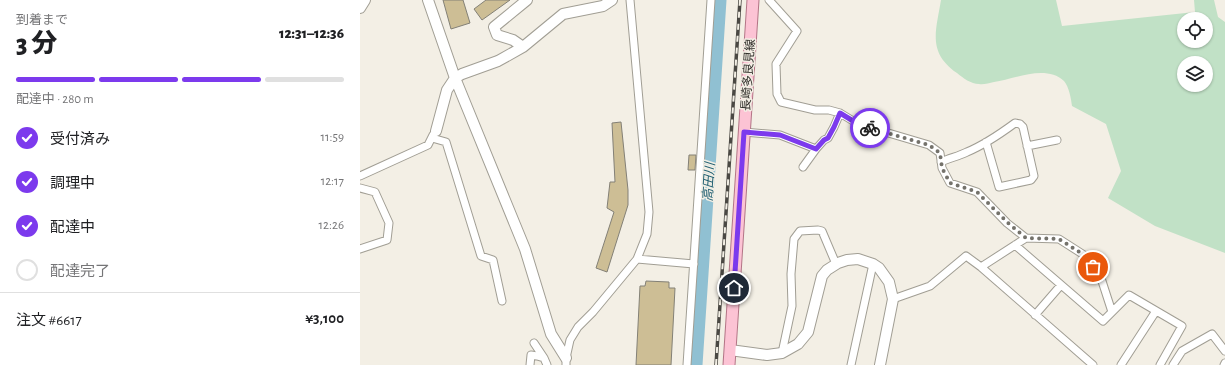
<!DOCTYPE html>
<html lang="ja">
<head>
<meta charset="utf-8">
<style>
  :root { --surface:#fff; --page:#f2f2f2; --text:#202124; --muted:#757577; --line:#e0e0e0; --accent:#7c3aed }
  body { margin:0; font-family:"Alegreya Sans","Noto Sans JP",sans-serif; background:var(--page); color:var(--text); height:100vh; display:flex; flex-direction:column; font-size:15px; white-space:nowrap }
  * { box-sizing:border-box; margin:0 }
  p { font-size:13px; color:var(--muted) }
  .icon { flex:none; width:22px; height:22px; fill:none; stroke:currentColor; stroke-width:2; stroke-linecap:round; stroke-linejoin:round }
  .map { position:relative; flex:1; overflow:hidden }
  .drawer { display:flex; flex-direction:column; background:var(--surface); width:360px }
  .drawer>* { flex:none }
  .fabs { position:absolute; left:817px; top:12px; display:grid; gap:8px }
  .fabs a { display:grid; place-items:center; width:36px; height:36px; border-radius:50%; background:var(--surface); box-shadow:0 1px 3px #0004; font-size:20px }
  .pin { position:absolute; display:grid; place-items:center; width:34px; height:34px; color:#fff; margin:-17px; border:2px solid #fff; border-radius:50%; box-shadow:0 1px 4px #0007 }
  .courier { position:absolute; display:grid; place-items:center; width:40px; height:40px; margin:-20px; border:3px solid #7c3aed; border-radius:50%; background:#fff; color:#222; box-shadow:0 1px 5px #0007 }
  .summary em { font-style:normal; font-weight:800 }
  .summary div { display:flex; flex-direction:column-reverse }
  .summary { display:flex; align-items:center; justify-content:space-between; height:68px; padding:0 16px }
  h1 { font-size:26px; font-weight:800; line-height:30px }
  .bar { display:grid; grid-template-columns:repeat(4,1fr); gap:6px 4px; align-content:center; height:48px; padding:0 16px }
  .bar i { height:5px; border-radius:3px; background:var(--line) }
  .bar .active { background:var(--accent) }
  .bar p { grid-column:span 4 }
  .line { display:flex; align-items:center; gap:10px; padding:0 16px; border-top:1px solid var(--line) }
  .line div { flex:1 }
  ol { padding:0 16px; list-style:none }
  li { display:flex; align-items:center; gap:12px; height:44px }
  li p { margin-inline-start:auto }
  li .icon { padding:4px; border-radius:50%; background:var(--accent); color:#fff; stroke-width:4 }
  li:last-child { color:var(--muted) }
  li i { width:22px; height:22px; border:2px solid var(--line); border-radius:50% }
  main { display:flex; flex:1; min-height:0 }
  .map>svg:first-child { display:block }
  .green { fill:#c1e1c6; fill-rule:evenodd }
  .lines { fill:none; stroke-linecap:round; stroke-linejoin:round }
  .river { stroke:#90c0d2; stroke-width:13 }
  .building { fill:#cdbe95; stroke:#838076 }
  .street-casing { stroke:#a19e94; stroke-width:9 }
  .secondary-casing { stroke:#a19e94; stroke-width:12 }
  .primary-casing { stroke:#b37586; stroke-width:13 }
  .street { stroke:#fff; stroke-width:7 }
  .secondary { stroke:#fff; stroke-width:10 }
  .primary { stroke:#fcc3d4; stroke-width:11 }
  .rail-casing { stroke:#4a4843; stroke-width:3.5 }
  .rail { stroke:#f3efe5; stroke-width:2; stroke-dasharray:6; stroke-linecap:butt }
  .done { stroke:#74726b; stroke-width:4; stroke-dasharray:0 7.2 }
  .route { stroke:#7c3aed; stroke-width:5 }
  .labels { text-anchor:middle; stroke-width:3; stroke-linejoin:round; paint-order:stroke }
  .street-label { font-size:12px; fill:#302e2a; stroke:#f3efe5 }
  .water-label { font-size:13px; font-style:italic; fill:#216072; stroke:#f3efe5 }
</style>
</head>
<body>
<main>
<section class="drawer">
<div class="summary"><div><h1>3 分</h1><p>到着まで</p></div><em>12:31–12:36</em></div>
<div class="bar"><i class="active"></i><i class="active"></i><i class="active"></i><i></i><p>配達中 · 280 m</p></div>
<ol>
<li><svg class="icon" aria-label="check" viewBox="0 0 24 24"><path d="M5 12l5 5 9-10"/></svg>受付済み<p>11:59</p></li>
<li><svg class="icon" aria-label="check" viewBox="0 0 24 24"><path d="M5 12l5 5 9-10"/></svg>調理中<p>12:17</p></li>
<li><svg class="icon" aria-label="check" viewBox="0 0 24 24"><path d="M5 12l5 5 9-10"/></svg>配達中<p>12:26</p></li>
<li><i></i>配達完了</li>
</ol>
<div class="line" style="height:52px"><div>注文 #6617</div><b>¥3,100</b></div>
</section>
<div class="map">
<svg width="865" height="365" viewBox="0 0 865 365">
  <rect width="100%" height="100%" fill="#f3efe5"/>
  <path class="green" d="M581 0H696L702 26 835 12 834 0H854L858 17 865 22V253L795 226 748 198 761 171 746 124 712 106C711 98 709 87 704 81 686 64 654 79 634 82 629 83 623 85 619 84 611 84 603 78 597 73 567 52 576 31 581 0ZM824 19H846V41H824ZM824 63H846V85H824Z"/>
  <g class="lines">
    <path class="river" d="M336 365 360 0"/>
  </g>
  <path class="building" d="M83 0H103L110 23 91 29Z
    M126 0H150L122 20 114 9Z
    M261 122 268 190V205L247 272 236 268 254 212 247 208 250 182H255L252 123Z
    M329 155H336L335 170H328Z
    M286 281 309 282V288H315L311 365H276L280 286H285Z"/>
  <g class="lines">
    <g class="street-casing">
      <path id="street" d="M409 0 437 31 416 64 417 94 421 102 455 110H469L480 113 498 124 569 145 580 153 582 168 590 183 617 192 647 223 666 238
        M384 132 420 135 456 149 464 140 468 138 474 127 480 113
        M72 138 86 142 121 256 133 260 142 301
        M667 146 697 140
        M581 162C590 158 599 156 607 152 624 145 640 134 655 123L660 124 663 127 674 176 671 180 639 187 626 142
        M443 167 456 149
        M0 176 68 145 73 135
        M0 188 15 192 29 223 27 240 0 249
        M655 245 743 321 752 312
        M277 259 334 264
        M621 267 666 238 699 239 724 255 741 278 752 312 769 295 822 326 800 365
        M533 299 570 286 606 256 621 267 733 365
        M675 315 701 285
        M174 343 184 358
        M422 353 432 306 431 274 434 239 440 231 458 230 462 231 476 264
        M170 365 171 355 177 356 184 358 187 365
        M206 365V358L210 340 218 327 233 312 277 259 287 234 289 212 270 0
        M327 365 351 0
        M491 365 513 264
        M761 365 796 311
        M813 365 822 351 852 334 865 351
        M864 365 865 363"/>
    </g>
    <g class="secondary-casing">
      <path id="secondary" d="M68 0 95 78 165 249 191 334 206 358
        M0 8 5 0
        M163 47 153 40 137 35 134 27 167 0
        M76 131 87 90 95 78 102 74 138 61 163 47 203 14 243 6 252 0
        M370 350 407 355 422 353 438 344 448 332 462 276 467 270 478 263 487 260 498 259 513 264 519 268 529 282 533 299 520 365"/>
    </g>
    <g class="primary-casing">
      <path id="primary" d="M369 365 393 0"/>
    </g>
    <use href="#street" class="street"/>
    <use href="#secondary" class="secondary"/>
    <use href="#primary" class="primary"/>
    <g class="rail-casing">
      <path id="rail" d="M356 365 380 0"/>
    </g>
    <use href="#rail" class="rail"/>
  </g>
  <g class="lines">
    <path class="done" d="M510 128 569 145 580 153 582 168 590 183 617 192 648 223 666 238 699 239 724 255 733 267"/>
    <path class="route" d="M374 288 384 132 420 135 456 149 464 140 468 138 474 127 480 113 498 124 510 128"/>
  </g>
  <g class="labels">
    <g class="street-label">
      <text transform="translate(388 75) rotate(-86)" y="4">長崎多良見線</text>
    </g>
    <g class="water-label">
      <text transform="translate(348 182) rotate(-86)" y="5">高田川</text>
    </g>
  </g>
</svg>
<div class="fabs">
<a><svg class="icon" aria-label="locate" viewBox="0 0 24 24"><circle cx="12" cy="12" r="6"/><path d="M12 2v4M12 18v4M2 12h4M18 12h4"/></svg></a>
<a><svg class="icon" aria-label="layers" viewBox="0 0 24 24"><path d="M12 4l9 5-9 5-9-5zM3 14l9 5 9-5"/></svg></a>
</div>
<div class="pin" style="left:733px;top:267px;background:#ea580c"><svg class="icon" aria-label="bag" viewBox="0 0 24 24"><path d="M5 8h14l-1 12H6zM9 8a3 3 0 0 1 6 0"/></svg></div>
<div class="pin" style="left:374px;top:288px;background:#1f2937"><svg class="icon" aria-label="home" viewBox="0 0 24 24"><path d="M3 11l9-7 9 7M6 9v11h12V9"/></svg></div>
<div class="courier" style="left:510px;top:128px"><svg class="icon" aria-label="bike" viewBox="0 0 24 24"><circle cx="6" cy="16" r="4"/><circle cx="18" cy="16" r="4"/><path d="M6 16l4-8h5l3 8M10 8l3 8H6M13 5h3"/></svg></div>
</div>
</main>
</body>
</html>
